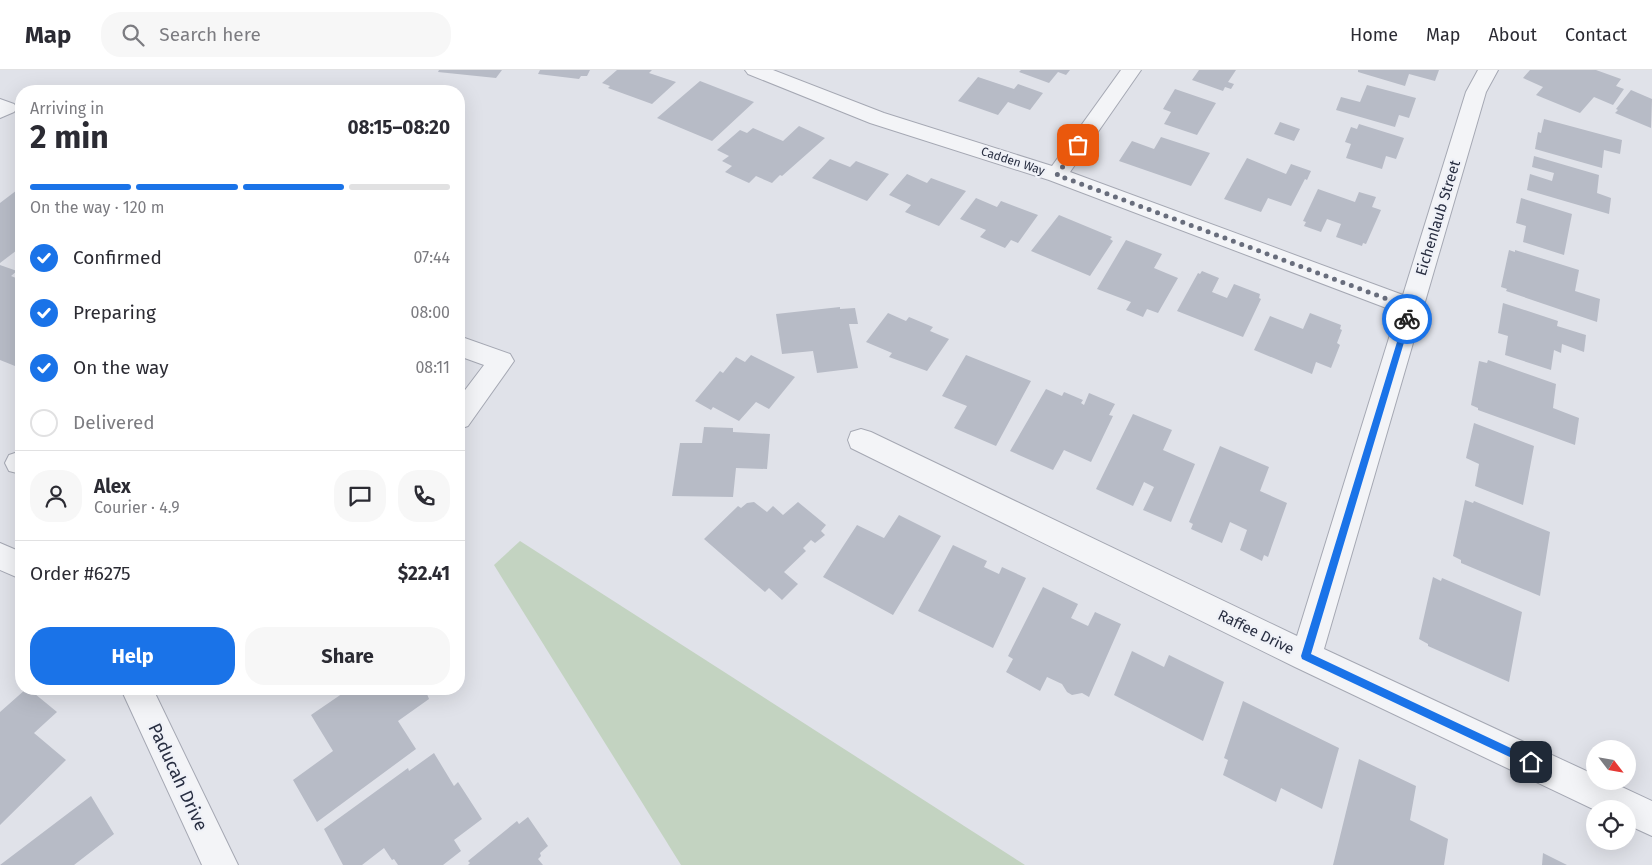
<!DOCTYPE html>
<html lang="en">
<head>
<meta charset="utf-8">
<style>
  :root { --surface:#fff; --page:#f7f7f7; --text:#2b2b33; --muted:#7c7c81; --line:#e1e1e2; --accent:#1a73e8 }
  body { margin:0; font-family:"Fira Sans",sans-serif; background:var(--page); color:var(--text); height:100vh; display:flex; flex-direction:column; font-size:19px; white-space:nowrap }
  * { box-sizing:border-box; margin:0 }
  p { font-size:16px; color:var(--muted) }
  .icon { flex:none; width:28px; height:28px; fill:none; stroke:currentColor; stroke-width:2; stroke-linecap:round; stroke-linejoin:round }
  .map { position:relative; flex:1; overflow:hidden }
  .details { position:absolute; left:15px; top:15px; width:450px; height:610px; display:flex; flex-direction:column; background:var(--surface); border-radius:20px; box-shadow:0 5px 20px #0002 }
  .details>* { flex:none }
  .needle { width:32px; rotate:121deg }
  .tools { position:absolute; left:1586px; top:670px; display:grid; gap:10px }
  .tools a { display:grid; place-items:center; width:50px; height:50px; border-radius:50%; background:var(--surface); box-shadow:0 5px 20px #0002; font-size:25px }
  .pin { position:absolute; display:grid; place-items:center; width:42px; height:42px; color:#fff; margin:-21px; border-radius:10px; box-shadow:0 2px 8px #0006 }
  .courier { position:absolute; display:grid; place-items:center; width:50px; height:50px; margin:-25px; border:4px solid #1a73e8; border-radius:50%; background:#fff; color:#222; box-shadow:0 1px 6px #0007 }
  .headline em { font-style:normal; font-weight:700 }
  .headline div { display:flex; flex-direction:column-reverse }
  .headline { display:flex; align-items:center; justify-content:space-between; height:85px; padding:0 15px }
  h1 { font-size:32px; font-weight:700; line-height:38px }
  .bar { display:grid; grid-template-columns:repeat(4,1fr); gap:8px 5px; align-content:center; height:60px; padding:0 15px }
  .bar i { height:6px; border-radius:4px; background:var(--line) }
  .bar .current { background:var(--accent) }
  .bar p { grid-column:span 4 }
  .line { display:flex; align-items:center; gap:12px; padding:0 15px; border-top:1px solid var(--line) }
  .line div { flex:1 }
  .round { display:grid; place-items:center; flex:none; width:52px; height:52px; border-radius:20px; background:var(--page) }
  ol { padding:0 15px; list-style:none }
  li { display:flex; align-items:center; gap:15px; height:55px }
  li p { margin-inline-start:auto }
  li .icon { padding:5px; border-radius:50%; background:var(--accent); color:#fff; stroke-width:4 }
  li:last-child { color:var(--muted) }
  li i { width:28px; height:28px; border:2px solid var(--line); border-radius:50% }
  .cta { display:flex; gap:10px; margin-top:auto; padding:10px 15px }
  .cta a { flex:1; height:58px; border-radius:20px; background:var(--accent); color:#fff; font-size:20px; font-weight:700; line-height:58px; text-align:center }
  .cta a+a { background:var(--page); color:var(--text) }
  header { display:flex; align-items:center; gap:30px; box-sizing:border-box; height:70px; padding:0 25px; background:var(--surface); border-bottom:1px solid var(--line) }
  header strong { font-size:24px }
  nav { display:flex; gap:28px; margin-inline-start:auto; font-size:18px }
  .search { width:350px; height:45px; background:var(--page); display:flex; align-items:center; gap:12px; box-sizing:border-box; padding:0 18px; border-radius:20px; color:var(--muted); font-size:19px }
  .map>svg:first-child { display:block }
  .green { fill:#c3d3c1 }
  .building { fill:#b7bbc6 }
  .lines { fill:none; stroke-linecap:round; stroke-linejoin:round }
  .minor-casing { stroke:#a5a8b3; stroke-width:2 }
  .minor { fill:#f3f4f7; fill-rule:evenodd }
  .route { fill:#1a73e8 }
  .done { stroke:#686d7c; stroke-width:5; stroke-dasharray:0 9 }
  .labels { text-anchor:middle; stroke-width:4.5; stroke-linejoin:round; paint-order:stroke }
  .far-street-label { font-size:12px; fill:#282e41; stroke:#eff1f7 }
  .street-label { font-size:15px; fill:#282e41; stroke:#eff1f7 }
  .near-street-label { font-size:18px; fill:#282e41; stroke:#eff1f7 }
</style>
</head>
<body>
<header>
<strong>Map</strong>
<div class="search"><svg class="icon" aria-label="search" viewBox="0 0 24 24"><circle cx="10" cy="10" r="6"/><path d="M15 15l6 6"/></svg>Search here</div>
<nav><a>Home</a><a>Map</a><a>About</a><a>Contact</a></nav>
</header>
<div class="map">
<svg width="1652" height="795" viewBox="0 0 1652 795">
  <rect width="100%" height="100%" fill="#e0e2e9"/>
  <path class="green" d="M520 471 1025 795H681L494 495Z"/>
  <path class="building" d="M439 0H502L496 8 438 2Z
    M540 0H590L587 6H581L579 9 538 4Z
    M617 0H652L649 3 676 12 652 34 608 18 610 16 602 13Z
    M1021 0H1070L1066 5 1058 2 1049 13 1019 2Z
    M1199 0H1236L1228 12 1234 14 1231 19 1225 17 1223 21 1192 10Z
    M1358 0H1439L1435 11 1409 4 1405 16 1358 2Z
    M1530 0H1596L1621 9 1616 16 1624 19 1613 35 1594 27 1580 43 1536 25 1543 17 1523 8Z
    M978 7 1014 19 1018 14 1043 23 1030 40 1008 32 998 45 958 31Z
    M700 11 754 32 712 71 657 48Z
    M1367 15 1416 28 1409 48 1399 45 1395 57 1336 40 1341 27 1360 32Z
    M1175 19 1216 33 1197 65 1164 54 1171 42 1163 39Z
    M1631 20 1652 29 1651 58 1615 43 1618 40 1616 39Z
    M1544 49 1622 70 1620 84 1604 80 1602 98 1535 79 1538 62 1541 63Z
    M1280 52 1300 59 1294 71 1274 64Z
    M1359 54 1404 68 1396 89 1386 86 1382 99 1346 88 1351 74 1345 72 1351 57 1357 59Z
    M799 56 825 68 782 106 780 105 772 113 756 106 749 113 725 102 732 96 722 91 729 86 717 80 740 60 747 63 753 58 783 71Z
    M1161 67 1210 83 1191 116 1119 91 1132 71 1154 79Z
    M1534 86 1599 105 1597 123 1611 128 1609 144 1527 120 1530 104 1552 111 1554 103 1532 97Z
    M1247 88 1286 104 1291 94 1311 101 1307 110 1305 109 1291 136 1268 128 1261 142 1224 129Z
    M830 89 850 97 856 91 889 104 867 131 812 108Z
    M907 104 927 113 931 108 966 121 939 156 905 142 911 135 889 125Z
    M21 117V177L0 193V133Z
    M1318 119 1355 132 1359 122 1376 127 1372 137 1381 140 1366 174 1363 173 1362 176 1336 167 1341 154 1327 149 1321 162 1304 156 1306 152 1303 151Z
    M976 128 997 137 1001 131 1038 145 1018 173 1011 170 1005 178 980 167 986 160 960 149Z
    M1521 128 1572 144 1564 185 1523 172 1526 156 1516 153Z
    M1059 145 1112 167 1110 169 1113 171 1090 206 1031 181Z
    M1126 170 1162 184 1154 198 1178 208 1158 243 1147 239 1143 247 1126 240 1131 232 1097 219Z
    M1509 180 1515 182V180L1579 200 1575 221 1600 229 1597 252 1506 221 1507 219 1501 217Z
    M0 195 17 201 11 206 21 210 20 298 0 290Z
    M1202 201 1219 208 1212 222 1227 228 1234 214 1260 224 1259 228 1261 229 1243 267 1177 241 1198 203 1200 204Z
    M1503 233 1558 251 1557 256 1586 265 1584 282 1562 274 1561 283 1554 280 1551 300 1505 285 1508 266 1498 263Z
    M840 237V239L855 238 858 254H849L858 298 817 303 813 281 782 284 776 244Z
    M888 243 906 251 909 247 933 257 930 261 949 269 927 301 889 287 892 283 866 272Z
    M1310 243 1341 255 1340 259 1342 260 1337 273 1340 275 1331 298 1316 292 1312 304 1254 280 1270 246 1303 259Z
    M751 285 795 307 769 339 756 332 739 351 713 337 711 340 695 331 720 301 723 303 736 287 745 292Z
    M966 285 1031 311 996 376 954 358 967 336 942 326Z
    M1488 290 1556 314 1553 338 1579 348 1575 375 1478 340V338L1471 335 1479 291 1487 293Z
    M1046 319 1062 326 1064 322 1083 330 1081 333 1084 335 1089 323 1115 334 1109 345 1113 346 1091 392 1064 380 1053 400 1010 381Z
    M1133 344 1172 360 1163 380 1195 394 1171 452 1143 440 1154 417 1144 412 1133 436 1096 419Z
    M1474 353 1534 376 1523 435 1475 416 1479 394 1466 388Z
    M704 357 733 358V362L770 364 767 399 736 398 733 427 672 426 680 373H702Z
    M1220 376 1269 397 1260 421 1287 433 1268 487 1264 485 1262 491 1240 480 1247 460 1230 452 1222 473 1191 459 1193 454 1189 452Z
    M1465 430 1473 433 1474 431 1550 462 1540 526 1461 493V490L1453 486Z
    M754 432 767 442 773 436 783 445 798 432 826 455 821 461 825 465 815 473 811 470 803 478 806 481 784 502 798 514 782 530 769 518 765 522 704 469 738 436 741 438 747 433Z
    M899 445 941 466 893 545 823 507 857 455 884 468Z
    M953 475 987 491 984 497 999 504 1002 497 1026 508 993 578 918 541Z
    M1433 507 1441 511 1442 508 1522 542 1509 612 1428 576V574L1419 569Z
    M1043 517 1078 534 1071 548 1088 556 1095 542 1121 554 1089 627 1082 623 1072 625 1067 622 1062 614 1047 607 1040 621 1006 602 1013 589 1008 586Z
    M1132 581 1164 597 1169 585 1224 612 1203 671 1114 625Z
    M26 619H29L57 642 34 663 66 690 0 755V642Z
    M349 619H366L367 620 369 619H425L429 629 398 651 416 679 317 752 293 710 333 681 311 645Z
    M1243 631 1339 678 1322 739 1281 718 1276 732 1223 705 1228 690 1224 688Z
    M434 683 454 716 458 712 482 749 454 770 461 781 443 795H398L394 789 392 790 384 778 362 795H343L324 759 408 698 409 701Z
    M1359 689 1416 716 1410 750 1448 769 1444 795H1333Z
    M91 726 114 764 74 795H0Z
    M528 747 548 776 540 783 541 786 538 789 543 795H468L470 793 468 791 517 751 519 754Z
    M1543 783 1567 795H1542Z"/>
  <g class="lines">
    <g class="minor-casing">
      <path id="minor" d="M745 0H773L884 43 1052 96 1121 0H1141L1070 102 1403 225 1466 22 1478 0H1498L1486 22 1324 579 1595 705V711H1609L1652 731V766L1628 755V739L1595 740 1295 597 851 378 848 370 851 362 861 359 871 362 1297 566 1397 242 1049 110 870 53 748 4Z
        M0 29 14 34 17 38 14 42 0 48Z
        M459 266 510 284 514 291 468 356 459 359V328L484 295 459 286Z
        M21 381V404L9 401 5 393 9 385Z
        M0 473 21 482V509L0 500Z
        M121 619H153L238 795H202Z"/>
    </g>
    <use href="#minor" class="minor"/>
  </g>
  <path class="route" d="M1407 246 1411 249 1311 584 1534 689V695L1531 697 1302 589 1301 586 1404 249Z"/>
  <g class="lines">
    <path class="done" d="M1078 75 1057 105 1411 238 1407 249"/>
  </g>
  <g class="labels">
    <g class="far-street-label">
      <text transform="translate(1013 91) rotate(18)" y="4">Cadden Way</text>
    </g>
    <g class="street-label">
      <text transform="translate(1438 148) rotate(-73)" y="5">Eichenlaub Street</text>
      <text transform="translate(1256 562) rotate(26)" y="5">Raffee Drive</text>
    </g>
    <g class="near-street-label">
      <text transform="translate(178 707) rotate(65)" y="6">Paducah Drive</text>
    </g>
  </g>
</svg>
<div class="tools">
<a><svg class="needle" viewBox="-14 -14 28 28"><path d="M0-13l5 13h-10z" fill="#e53935"/><path d="M0 13l5-13h-10z" fill="#7c7c81"/></svg></a>
<a><svg class="icon" aria-label="locate" viewBox="0 0 24 24"><circle cx="12" cy="12" r="6"/><path d="M12 2v4M12 18v4M2 12h4M18 12h4"/></svg></a>
</div>
<div class="pin" style="left:1078px;top:75px;background:#ea580c"><svg class="icon" aria-label="bag" viewBox="0 0 24 24"><path d="M5 8h14l-1 12H6zM9 8a3 3 0 0 1 6 0"/></svg></div>
<div class="pin" style="left:1531px;top:692px;background:#1f2937"><svg class="icon" aria-label="home" viewBox="0 0 24 24"><path d="M3 11l9-7 9 7M6 9v11h12V9"/></svg></div>
<div class="courier" style="left:1407px;top:249px"><svg class="icon" aria-label="bike" viewBox="0 0 24 24"><circle cx="6" cy="16" r="4"/><circle cx="18" cy="16" r="4"/><path d="M6 16l4-8h5l3 8M10 8l3 8H6M13 5h3"/></svg></div>
<section class="details">
<div class="headline"><div><h1>2 min</h1><p>Arriving in</p></div><em>08:15–08:20</em></div>
<div class="bar"><i class="current"></i><i class="current"></i><i class="current"></i><i></i><p>On the way · 120 m</p></div>
<ol>
<li><svg class="icon" aria-label="check" viewBox="0 0 24 24"><path d="M5 12l5 5 9-10"/></svg>Confirmed<p>07:44</p></li>
<li><svg class="icon" aria-label="check" viewBox="0 0 24 24"><path d="M5 12l5 5 9-10"/></svg>Preparing<p>08:00</p></li>
<li><svg class="icon" aria-label="check" viewBox="0 0 24 24"><path d="M5 12l5 5 9-10"/></svg>On the way<p>08:11</p></li>
<li><i></i>Delivered</li>
</ol>
<div class="line" style="height:90px"><a class="round"><svg class="icon" aria-label="person" viewBox="0 0 24 24"><circle cx="12" cy="8" r="4"/><path d="M4 21q1-7 8-7t8 7"/></svg></a><div><b>Alex</b><p>Courier · 4.9</p></div><a class="round"><svg class="icon" aria-label="chat" viewBox="0 0 24 24"><path d="M4 5h16v11H9l-5 4z"/></svg></a><a class="round"><svg class="icon" aria-label="phone" viewBox="0 0 24 24"><path d="M5 4h4l2 5-3 2q2 4 5 5l2-3 5 2v4C11 20 4 13 5 4z"/></svg></a></div>
<div class="line" style="height:65px"><div>Order #6275</div><b>$22.41</b></div>
<div class="cta"><a>Help</a><a>Share</a></div>
</section>
</div>
</body>
</html>
